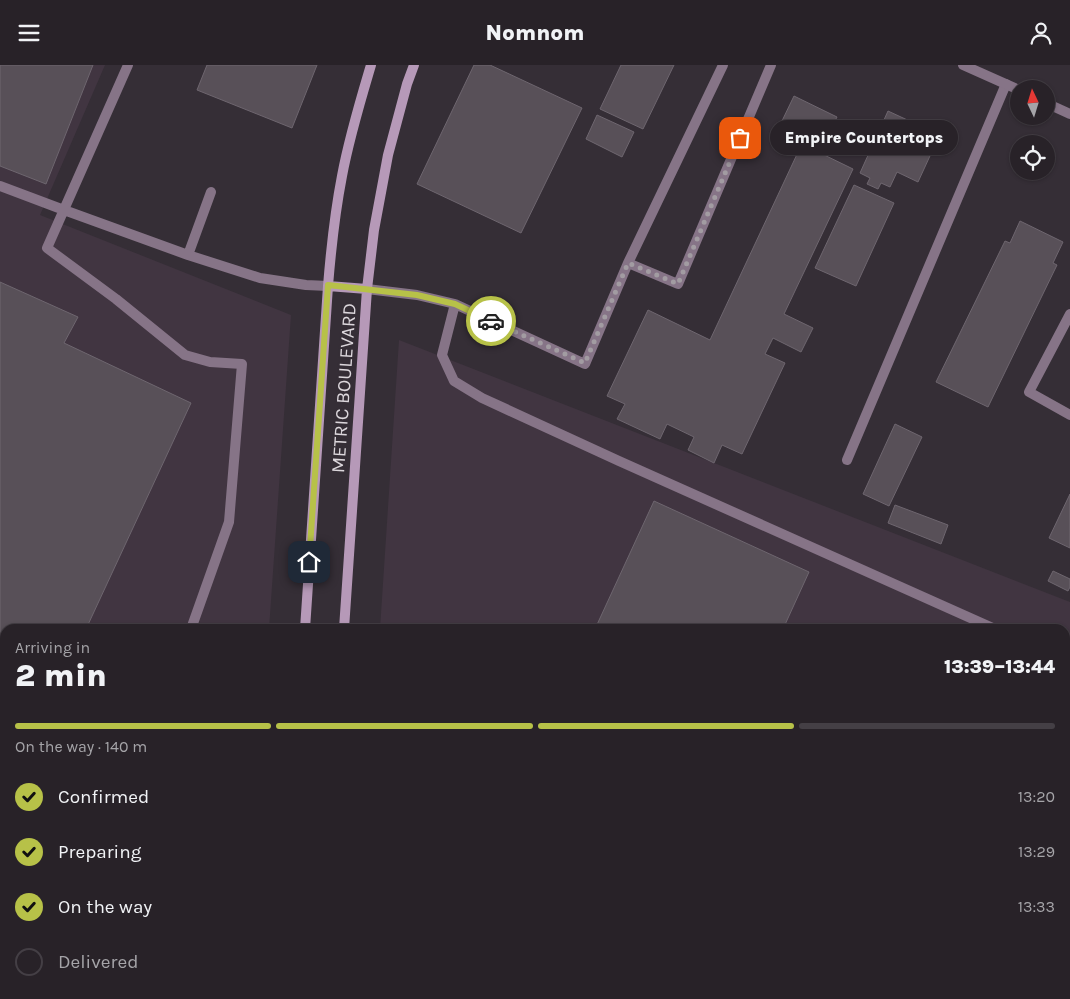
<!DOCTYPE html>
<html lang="en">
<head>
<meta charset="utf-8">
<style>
  :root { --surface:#282228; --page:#342f34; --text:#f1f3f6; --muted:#a5a4a8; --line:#443f45; --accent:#b7c148 }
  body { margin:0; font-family:Karla,sans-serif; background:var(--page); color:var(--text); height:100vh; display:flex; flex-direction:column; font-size:19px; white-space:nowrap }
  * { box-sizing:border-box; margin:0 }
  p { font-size:16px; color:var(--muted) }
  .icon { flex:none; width:28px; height:28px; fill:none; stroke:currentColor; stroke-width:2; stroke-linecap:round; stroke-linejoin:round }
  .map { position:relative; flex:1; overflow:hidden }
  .details { position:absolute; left:0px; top:559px; width:1070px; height:376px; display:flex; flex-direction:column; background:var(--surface); border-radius:15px 15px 0 0; box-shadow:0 1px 4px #0004,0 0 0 1px var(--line) }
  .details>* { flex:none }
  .needle { width:32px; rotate:356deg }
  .fabs { position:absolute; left:1010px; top:15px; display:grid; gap:10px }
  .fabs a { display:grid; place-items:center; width:45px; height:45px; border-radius:50%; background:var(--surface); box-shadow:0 1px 4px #0004,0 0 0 1px var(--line); font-size:25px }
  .pin { position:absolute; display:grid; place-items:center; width:42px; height:42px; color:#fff; margin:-21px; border-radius:10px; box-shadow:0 2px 8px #0006 }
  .courier { position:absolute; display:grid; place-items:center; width:50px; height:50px; margin:-25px; border:4px solid #b7c148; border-radius:50%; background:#fff; color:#222; box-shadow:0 1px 6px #0007 }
  .bubble { position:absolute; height:35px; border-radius:18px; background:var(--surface); box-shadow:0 1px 4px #0004,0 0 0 1px var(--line); font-size:16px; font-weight:800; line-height:35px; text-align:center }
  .summary em { font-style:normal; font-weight:800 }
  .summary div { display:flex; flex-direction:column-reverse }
  .summary { display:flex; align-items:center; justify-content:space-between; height:85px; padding:0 15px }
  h1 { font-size:32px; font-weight:800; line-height:38px }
  .bar { display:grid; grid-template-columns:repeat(4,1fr); gap:8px 5px; align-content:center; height:60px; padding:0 15px }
  .bar i { height:6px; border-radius:4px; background:var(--line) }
  .bar .selected { background:var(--accent) }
  .bar p { grid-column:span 4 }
  ol { padding:0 15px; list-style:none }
  li { display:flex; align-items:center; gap:15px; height:55px }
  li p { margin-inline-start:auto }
  li .icon { padding:5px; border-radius:50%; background:var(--accent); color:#111; stroke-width:4 }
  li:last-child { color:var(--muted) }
  li i { width:28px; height:28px; border:2px solid var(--line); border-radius:50% }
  header { display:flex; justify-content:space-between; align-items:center; height:65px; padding:0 15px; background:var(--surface); font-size:22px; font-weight:800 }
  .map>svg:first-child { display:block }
  .built { fill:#413541 }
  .building { fill:#585058; stroke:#6e666f }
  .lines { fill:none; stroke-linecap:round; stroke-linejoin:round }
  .service { stroke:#867487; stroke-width:10 }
  .tertiary { stroke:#867487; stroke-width:10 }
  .secondary { stroke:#b699b8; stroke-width:10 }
  .done { stroke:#a29ca2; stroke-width:5; stroke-dasharray:0 9 }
  .route { stroke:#b7c148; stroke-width:6 }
  .labels { text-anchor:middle; stroke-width:4; stroke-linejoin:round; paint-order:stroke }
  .street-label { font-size:19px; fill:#dcd7dc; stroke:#352e36 }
</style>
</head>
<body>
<header><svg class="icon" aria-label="menu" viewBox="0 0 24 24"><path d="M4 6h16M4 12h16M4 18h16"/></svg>Nomnom<svg class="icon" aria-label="person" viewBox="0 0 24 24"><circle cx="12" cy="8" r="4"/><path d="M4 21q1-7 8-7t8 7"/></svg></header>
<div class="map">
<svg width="1070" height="934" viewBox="0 0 1070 934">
  <rect width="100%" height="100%" fill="#352e36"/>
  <path class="built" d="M0 0H105L40 150 291 250 269 564H5V930H224L223 934H0Z
    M399 275 1070 537V934H342L343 930H1065V564H380Z"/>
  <path class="building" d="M0 0H93L46 119 0 101Z
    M207 0H317L292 63 197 25Z
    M474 0H490L582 43 521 168 417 119Z
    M621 0H674L643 64 600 44Z
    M794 31 837 52 824 77 819 75 814 85 853 104 784 249 813 263 801 287 773 273 765 289 785 298 742 389 722 380 714 398 688 385 694 372 667 359 660 374 617 354 625 339 607 331 648 245 710 275 799 85 778 75 785 60 781 58Z
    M888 46 929 65 924 75 935 80 918 117 897 107 890 122 881 118 878 124 867 119 870 113 860 108Z
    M597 50 634 67 622 92 586 74Z
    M854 120 894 138 856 221 815 203Z
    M1020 156 1063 177 1053 198 1057 200 988 342 936 317 1005 176 1010 178Z
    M0 217 78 252 64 278 191 338 86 564H5V739L1 747 5 749V930H68L66 934H0Z
    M895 359 922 372 889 441 863 429Z
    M1070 429V483L1049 473Z
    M654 436 809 507 783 564H595Z
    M895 440 948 460 941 479 888 458Z
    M1053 506 1070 514V522L1068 526 1048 516Z
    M1065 624 1070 627V669L1065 680Z
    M502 930H614L612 934H501Z
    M761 930H949L948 934H760Z"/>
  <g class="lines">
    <path class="service" d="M128 0 47 183 116 234 185 290 210 297 242 299 229 457 191 564
      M0 121 64 145 188 190 260 213 306 220 328 221
      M188 190 211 127
      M628 198 723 0
      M367 224 417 230 455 239 442 290 454 316 482 333 619 396 995 564
      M455 239 585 299 628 198 678 219 771 0
      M1070 249 1029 327 1070 350
      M847 395 1006 19
      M1065 595 1070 598
      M1065 822 1070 811
      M365 930 382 934
      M153 934 154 930
      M1013 934 1015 930"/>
    <path class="tertiary" d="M963 0 1019 25
      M1046 38 1070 49"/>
    <path class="secondary" d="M328 221 367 224
      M305 564 328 221C331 184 335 147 342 111 349 73 360 37 371 0
      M344 564 367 224 374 165 388 90 407 19 414 0
      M263 934 264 930
      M302 934 303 930"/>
  </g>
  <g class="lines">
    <path class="done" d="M491 256 585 298 628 198 678 219 740 73"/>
    <path class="route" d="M309 497 328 220 417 230 455 239 491 256"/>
  </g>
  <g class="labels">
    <g class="street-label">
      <text transform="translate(343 323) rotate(-86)" y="7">METRIC BOULEVARD</text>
    </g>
  </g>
</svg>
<div class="fabs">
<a><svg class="needle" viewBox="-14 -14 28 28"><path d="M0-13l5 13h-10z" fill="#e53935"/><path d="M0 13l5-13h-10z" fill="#a5a4a8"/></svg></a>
<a><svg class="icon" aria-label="locate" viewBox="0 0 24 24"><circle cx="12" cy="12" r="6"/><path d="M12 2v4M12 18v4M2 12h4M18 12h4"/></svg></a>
</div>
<div class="pin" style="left:740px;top:73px;background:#ea580c"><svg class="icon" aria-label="bag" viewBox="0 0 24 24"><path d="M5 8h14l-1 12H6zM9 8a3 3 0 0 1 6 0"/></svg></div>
<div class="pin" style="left:309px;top:497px;background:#1f2937"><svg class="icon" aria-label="home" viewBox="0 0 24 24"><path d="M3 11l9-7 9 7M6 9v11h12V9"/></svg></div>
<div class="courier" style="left:491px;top:256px"><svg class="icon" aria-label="car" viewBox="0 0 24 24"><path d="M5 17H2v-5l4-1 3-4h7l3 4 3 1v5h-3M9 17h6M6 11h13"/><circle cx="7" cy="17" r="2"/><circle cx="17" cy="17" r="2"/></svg></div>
<div class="bubble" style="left:770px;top:55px;width:188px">Empire Countertops</div>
<section class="details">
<div class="summary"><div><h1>2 min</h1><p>Arriving in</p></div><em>13:39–13:44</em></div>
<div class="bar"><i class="selected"></i><i class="selected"></i><i class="selected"></i><i></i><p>On the way · 140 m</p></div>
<ol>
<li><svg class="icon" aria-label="check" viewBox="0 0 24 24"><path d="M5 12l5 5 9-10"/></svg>Confirmed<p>13:20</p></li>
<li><svg class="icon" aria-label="check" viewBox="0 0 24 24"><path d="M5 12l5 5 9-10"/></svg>Preparing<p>13:29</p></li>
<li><svg class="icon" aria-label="check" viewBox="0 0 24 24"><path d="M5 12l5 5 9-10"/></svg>On the way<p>13:33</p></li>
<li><i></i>Delivered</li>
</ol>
</section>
</div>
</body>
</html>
